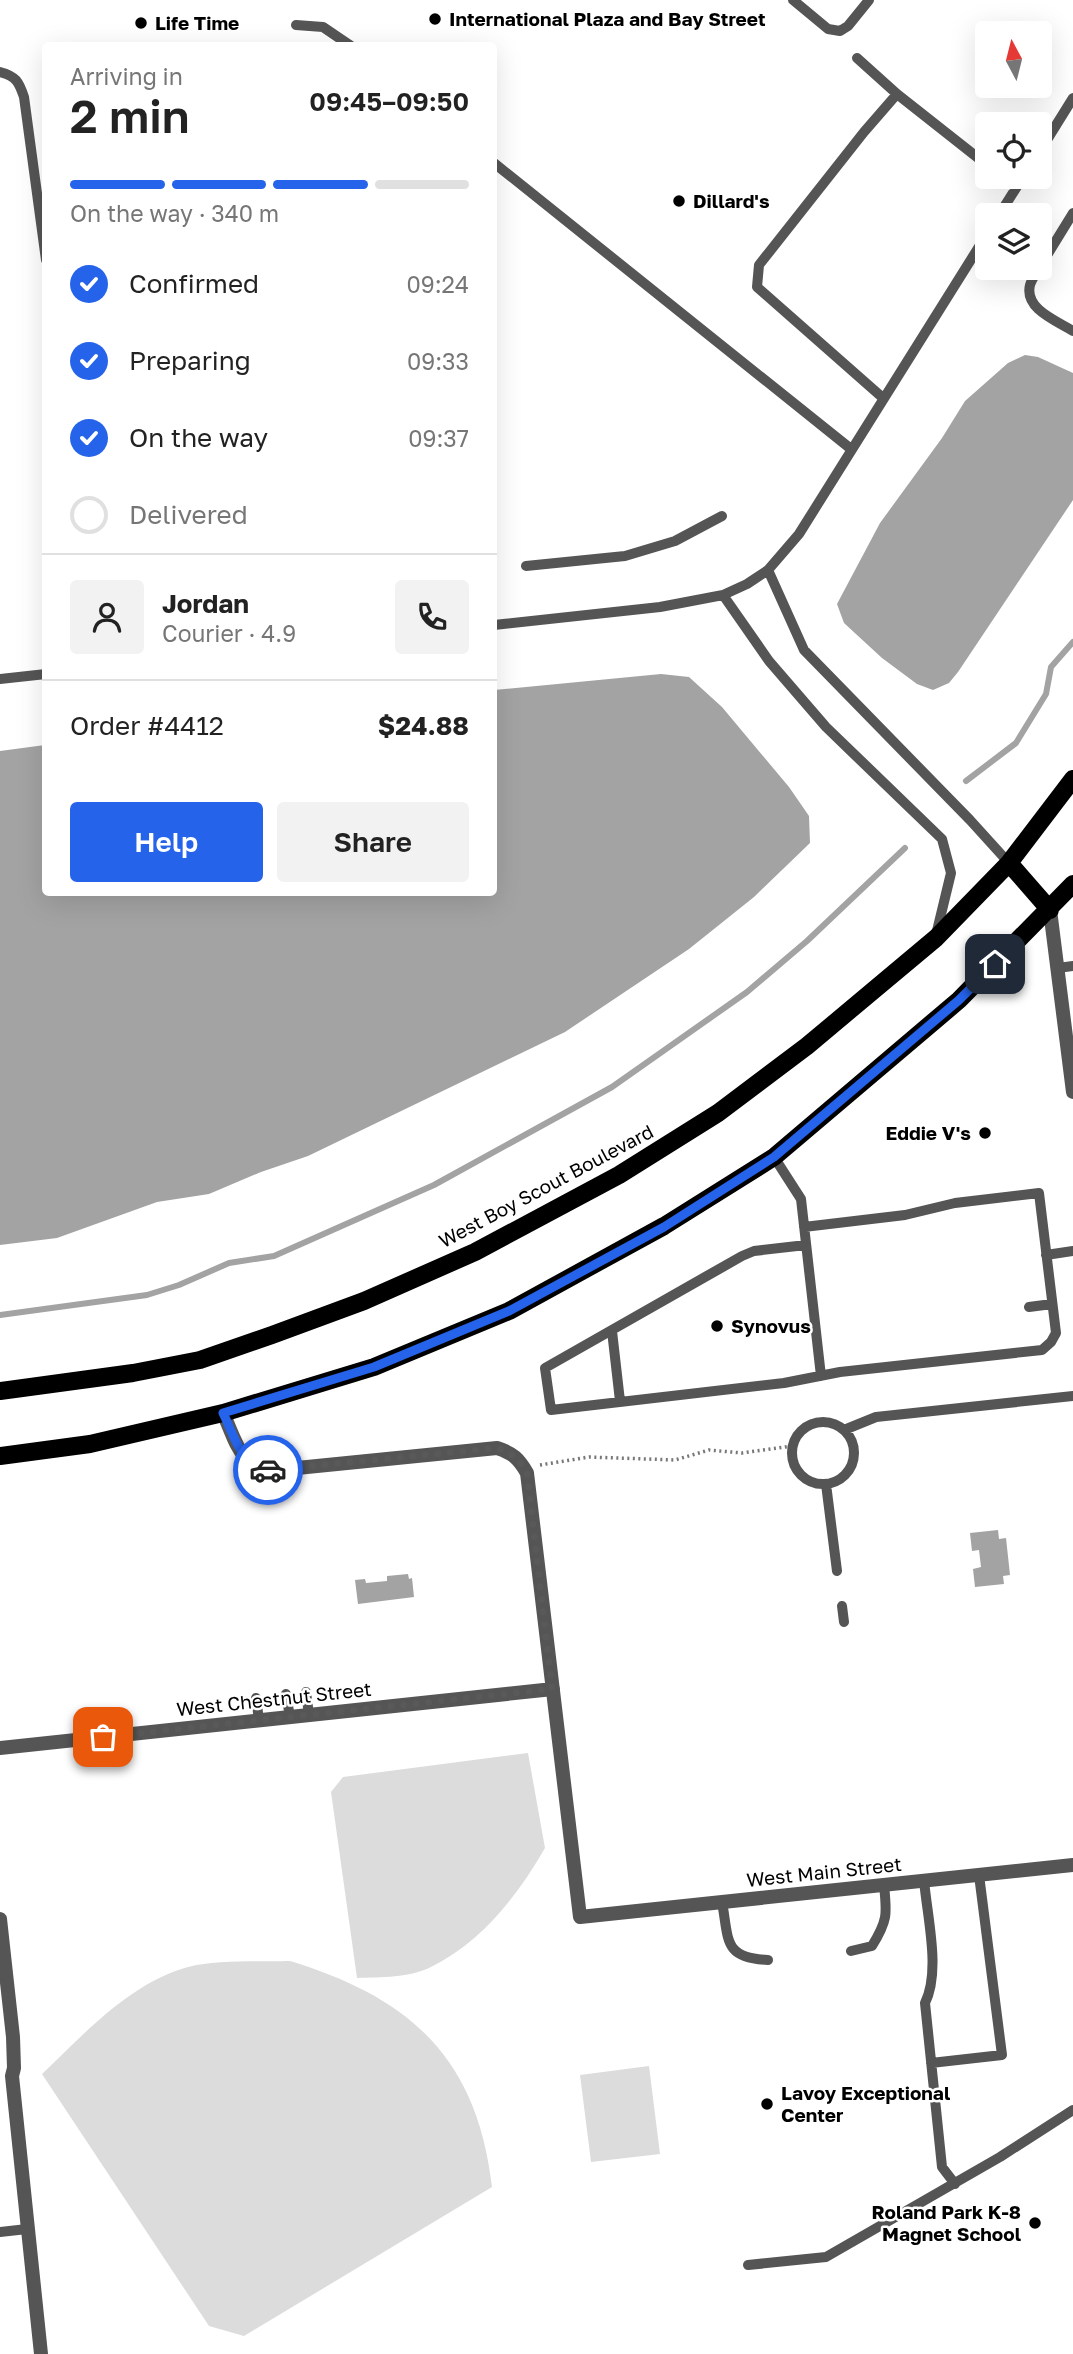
<!DOCTYPE html>
<html lang="en">
<head>
<meta charset="utf-8">
<style>
  :root { --surface:#fff; --page:#f2f2f2; --text:#222; --muted:#767676; --line:#e0e0e0; --accent:#2563eb }
  body { margin:0; font-family:"Golos Text",sans-serif; background:var(--page); color:var(--text); height:100vh; display:flex; flex-direction:column; font-size:26px; white-space:nowrap }
  * { box-sizing:border-box; margin:0 }
  p { font-size:23px; color:var(--muted) }
  .icon { flex:none; width:38px; height:38px; fill:none; stroke:currentColor; stroke-width:2; stroke-linecap:round; stroke-linejoin:round }
  .map { position:relative; flex:1; overflow:hidden }
  .drawer { position:absolute; left:42px; top:42px; width:455px; height:854px; display:flex; flex-direction:column; background:var(--surface); border-radius:7px; box-shadow:0 7px 28px #0002 }
  .drawer>* { flex:none }
  .needle { width:46px; rotate:353deg }
  .fabs { position:absolute; left:975px; top:21px; display:grid; gap:14px }
  .fabs a { display:grid; place-items:center; width:77px; height:77px; border-radius:7px; background:var(--surface); box-shadow:0 7px 28px #0002; font-size:35px }
  .pin { position:absolute; display:grid; place-items:center; width:60px; height:60px; color:#fff; margin:-30px; border-radius:14px; box-shadow:0 4px 10px #0006 }
  .courier { position:absolute; display:grid; place-items:center; width:70px; height:70px; margin:-35px; border:5px solid #2563eb; border-radius:50%; background:#fff; color:#222; box-shadow:0 2px 9px #0007 }
  .headline em { font-style:normal; font-weight:600 }
  .headline div { display:flex; flex-direction:column-reverse }
  .headline { display:flex; align-items:center; justify-content:space-between; height:119px; padding:0 28px }
  h1 { font-size:46px; font-weight:600; line-height:52px }
  .bar { display:grid; grid-template-columns:repeat(4,1fr); gap:10px 7px; align-content:center; height:84px; padding:0 28px }
  .bar i { height:9px; border-radius:5px; background:var(--line) }
  .bar .active { background:var(--accent) }
  .bar p { grid-column:span 4 }
  .line { display:flex; align-items:center; gap:18px; padding:0 28px; border-top:2px solid var(--line) }
  .line div { flex:1 }
  .round { display:grid; place-items:center; flex:none; width:74px; height:74px; border-radius:7px; background:var(--page) }
  ol { padding:0 28px; list-style:none }
  li { display:flex; align-items:center; gap:21px; height:77px }
  li p { margin-inline-start:auto }
  li .icon { padding:7px; border-radius:50%; background:var(--accent); color:#fff; stroke-width:4 }
  li:last-child { color:var(--muted) }
  li i { width:38px; height:38px; border:4px solid var(--line); border-radius:50% }
  .cta { display:flex; gap:14px; margin-top:auto; padding:14px 28px }
  .cta a { flex:1; height:80px; border-radius:7px; background:var(--accent); color:#fff; font-size:28px; font-weight:600; line-height:80px; text-align:center }
  .cta a+a { background:var(--page); color:var(--text) }
  .map>svg:first-child { display:block }
  .green { fill:#dcdcdc }
  .water { fill:#a3a3a3 }
  .lines { fill:none; stroke-linecap:round; stroke-linejoin:round }
  .stream { stroke:#a3a3a3; stroke-width:6 }
  .path { stroke:#777; stroke-width:3.5; stroke-dasharray:2 3.5; stroke-linecap:butt }
  .service { stroke:#555; stroke-width:10 }
  .minor { stroke:#555; stroke-width:14 }
  .primary { stroke:#000; stroke-width:18 }
  .done { stroke:#595959; stroke-width:7; stroke-dasharray:0 12.6 }
  .route { stroke:#2563eb; stroke-width:9 }
  .poi-dot { fill:#000; stroke:#fff; stroke-width:2.5 }
  .labels { text-anchor:middle; stroke-width:5; stroke-linejoin:round; paint-order:stroke }
  .poi-label { font-size:19px; font-weight:bold; fill:#000; stroke:#fff; text-anchor:start }
  .street-label { font-size:19px; fill:#000; stroke:#fff }
</style>
</head>
<body>
<div class="map">
<svg width="1073" height="2354" viewBox="0 0 1073 2354">
  <rect width="100%" height="100%" fill="#fff"/>
  <path class="green" d="M528 1753 545 1848C518 1895 482 1942 431 1967 409 1978 381 1977 357 1978L331 1792 343 1777Z
    M290 1961C411 1998 477 2058 492 2187L244 2336 209 2326 42 2074C85 2033 130 1983 188 1967 217 1959 260 1962 290 1961Z
    M649 2066 660 2154 591 2162 580 2075Z"/>
  <path class="water" d="M1025 355 1038 357 1073 373V500L958 672 949 683 933 690 917 684 882 658 844 623 837 604 880 523 942 438 965 401 1008 363Z
    M661 674 689 677 722 707 789 787 809 816 810 843 754 897 689 949 565 1032 308 1156 261 1172 209 1194 157 1202 57 1238 0 1245V751L45 745 46 892H494V690Z
    M998 1530 999 1539 1006 1538 1010 1575 1003 1576 1004 1584 975 1587 973 1569 981 1567 979 1550 972 1551 970 1533Z
    M408 1574 409 1579 412 1578 414 1597 358 1604 355 1580 365 1579 366 1583 387 1581V1576Z"/>
  <g class="lines">
    <path class="stream" d="M966 781 1016 743 1046 694 1051 667 1073 642
      M0 1315 147 1295 179 1285 229 1263 274 1256 434 1185 612 1087 747 992 807 941 905 848"/>
    <path class="path" d="M540 1465 589 1457 675 1460 709 1450 742 1453 792 1446"/>
    <path class="service" d="M793 0 828 29 840 31 848 26 869 0
      M296 25 323 27 351 46
      M857 58 897 94
      M0 72C16 76 19 82 24 97L46 260
      M1040 151 1073 98
      M494 163 851 449
      M1002 177 1016 188
      M999 215 1023 177
      M1040 264 1041 265C1038 271 1032 278 1030 285 1024 309 1057 321 1073 331
      M1041 265 1073 213
      M883 398 757 287 759 265 864 132 897 94 987 165
      M526 566 625 556 675 541 722 516
      M768 570 804 650 970 820 1009 863
      M723 595 769 661 826 727 942 839 951 873 936 935
      M494 625 660 607 723 595 747 584 768 570 799 534 987 234
      M0 679 46 674
      M1058 968 1073 966
      M774 1157 801 1199 821 1376
      M804 1227 905 1215 955 1203 1039 1193 1056 1333 1051 1342 1042 1350 840 1372 784 1383 551 1410 545 1368 742 1256 754 1251 806 1245
      M1046 1255 1073 1251
      M1029 1307 1052 1304
      M612 1331 620 1401
      M792 1453a31 31 0 1 1 62 0a31 31 0 1 1-62 0Z
      M844 1430 876 1417 1073 1396
      M826 1484 837 1571
      M842 1606 844 1622
      M306 1692 309 1715
      M286 1694 290 1717
      M256 1698 259 1720
      M924 1880C927 1916 941 1971 925 2003L942 2167 955 2184
      M722 1902C729 1940 723 1958 768 1960
      M851 1951 872 1946C888 1920 887 1914 884 1885
      M931 2063 1002 2055 979 1875
      M0 2232 27 2229
      M748 2265 826 2257 1000 2157 1073 2110"/>
    <path class="minor" d="M1050 910 1073 1092
      M223 1413C237 1443 239 1468 277 1470L497 1448C513 1453 519 1459 527 1473L580 1917 1073 1865
      M0 1748 553 1689
      M0 1919 13 2037 14 2068 12 2076 41 2354"/>
    <path class="primary" d="M1009 863 1050 910
      M0 1391 133 1373 200 1360 272 1335 364 1301 475 1252 619 1175 718 1113 807 1046 936 938 1009 863 1073 779
      M0 1456 90 1444 223 1413 374 1367 509 1311 664 1226 774 1157 959 1000 1073 884"/>
  </g>
  <g class="lines">
    <path class="done" d="M103 1737 552 1689 527 1473C519 1460 513 1453 497 1448L268 1470"/>
    <path class="route" d="M268 1470C241 1466 234 1435 223 1413L374 1367 509 1311 664 1227 774 1157 959 1000 995 964"/>
  </g>
  <g class="poi-dot">
    <circle cx="435" cy="19" r="7"/>
    <circle cx="141" cy="23" r="7"/>
    <circle cx="679" cy="201" r="7"/>
    <circle cx="985" cy="1133" r="7"/>
    <circle cx="717" cy="1326" r="7"/>
    <circle cx="767" cy="2104" r="7"/>
    <circle cx="1035" cy="2223" r="7"/>
  </g>
  <g class="labels">
    <g class="poi-label">
      <text x="449" y="26">International Plaza and Bay Street</text>
      <text x="155" y="30">Life Time</text>
      <text x="693" y="208">Dillard's</text>
      <text x="971" y="1140" text-anchor="end">Eddie V's</text>
      <text x="731" y="1333">Synovus</text>
      <text x="781" y="2100">Lavoy Exceptional<tspan x="781" dy="22">Center</tspan></text>
      <text x="1021" y="2219" text-anchor="end">Roland Park K-8<tspan x="1021" dy="22">Magnet School</tspan></text>
    </g>
    <g class="street-label">
      <text transform="translate(546 1186) rotate(-28)" y="7">West Boy Scout Boulevard</text>
      <text transform="translate(274 1699) rotate(-6)" y="7">West Chestnut Street</text>
      <text transform="translate(824 1872) rotate(-6)" y="7">West Main Street</text>
    </g>
  </g>
</svg>
<div class="fabs">
<a><svg class="needle" viewBox="-14 -14 28 28"><path d="M0-13l5 13h-10z" fill="#e53935"/><path d="M0 13l5-13h-10z" fill="#767676"/></svg></a>
<a><svg class="icon" aria-label="locate" viewBox="0 0 24 24"><circle cx="12" cy="12" r="6"/><path d="M12 2v4M12 18v4M2 12h4M18 12h4"/></svg></a>
<a><svg class="icon" aria-label="layers" viewBox="0 0 24 24"><path d="M12 4l9 5-9 5-9-5zM3 14l9 5 9-5"/></svg></a>
</div>
<div class="pin" style="left:103px;top:1737px;background:#ea580c"><svg class="icon" aria-label="bag" viewBox="0 0 24 24"><path d="M5 8h14l-1 12H6zM9 8a3 3 0 0 1 6 0"/></svg></div>
<div class="pin" style="left:995px;top:964px;background:#1f2937"><svg class="icon" aria-label="home" viewBox="0 0 24 24"><path d="M3 11l9-7 9 7M6 9v11h12V9"/></svg></div>
<div class="courier" style="left:268px;top:1470px"><svg class="icon" aria-label="car" viewBox="0 0 24 24"><path d="M5 17H2v-5l4-1 3-4h7l3 4 3 1v5h-3M9 17h6M6 11h13"/><circle cx="7" cy="17" r="2"/><circle cx="17" cy="17" r="2"/></svg></div>
<section class="drawer">
<div class="headline"><div><h1>2 min</h1><p>Arriving in</p></div><em>09:45–09:50</em></div>
<div class="bar"><i class="active"></i><i class="active"></i><i class="active"></i><i></i><p>On the way · 340 m</p></div>
<ol>
<li><svg class="icon" aria-label="check" viewBox="0 0 24 24"><path d="M5 12l5 5 9-10"/></svg>Confirmed<p>09:24</p></li>
<li><svg class="icon" aria-label="check" viewBox="0 0 24 24"><path d="M5 12l5 5 9-10"/></svg>Preparing<p>09:33</p></li>
<li><svg class="icon" aria-label="check" viewBox="0 0 24 24"><path d="M5 12l5 5 9-10"/></svg>On the way<p>09:37</p></li>
<li><i></i>Delivered</li>
</ol>
<div class="line" style="height:126px"><a class="round"><svg class="icon" aria-label="person" viewBox="0 0 24 24"><circle cx="12" cy="8" r="4"/><path d="M4 21q1-7 8-7t8 7"/></svg></a><div><b>Jordan</b><p>Courier · 4.9</p></div><a class="round"><svg class="icon" aria-label="phone" viewBox="0 0 24 24"><path d="M5 4h4l2 5-3 2q2 4 5 5l2-3 5 2v4C11 20 4 13 5 4z"/></svg></a></div>
<div class="line" style="height:91px"><div>Order #4412</div><b>$24.88</b></div>
<div class="cta"><a>Help</a><a>Share</a></div>
</section>
</div>
</body>
</html>
